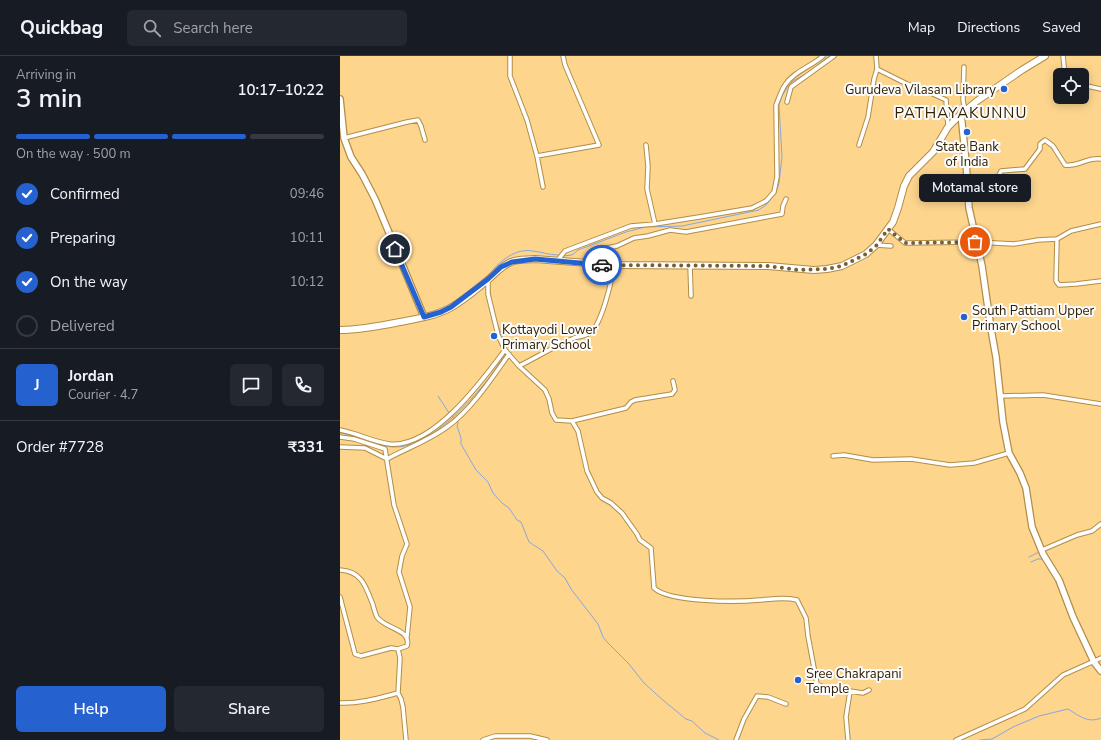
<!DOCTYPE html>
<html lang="en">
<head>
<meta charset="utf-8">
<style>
  :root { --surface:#171b24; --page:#242831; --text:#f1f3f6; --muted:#9ea1a6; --line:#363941; --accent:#2662cf }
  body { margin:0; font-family:"Nunito Sans",sans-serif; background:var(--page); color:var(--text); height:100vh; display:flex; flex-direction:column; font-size:15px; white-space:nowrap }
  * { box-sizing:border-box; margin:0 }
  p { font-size:13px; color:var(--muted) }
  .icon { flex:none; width:22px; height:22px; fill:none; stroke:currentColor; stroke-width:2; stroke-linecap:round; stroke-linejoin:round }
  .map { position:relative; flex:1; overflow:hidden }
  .panel { display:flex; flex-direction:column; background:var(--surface); width:340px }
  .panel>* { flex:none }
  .buttons { position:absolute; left:713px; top:12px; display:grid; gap:8px }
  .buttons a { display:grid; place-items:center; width:36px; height:36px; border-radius:6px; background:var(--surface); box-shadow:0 2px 10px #0003; font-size:20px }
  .pin { position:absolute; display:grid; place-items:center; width:34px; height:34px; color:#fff; margin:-17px; border:2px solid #fff; border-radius:50%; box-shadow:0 1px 4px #0007 }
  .courier { position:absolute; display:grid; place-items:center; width:40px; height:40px; margin:-20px; border:3px solid #2662cf; border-radius:50%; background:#fff; color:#222; box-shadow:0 1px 5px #0007 }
  .bubble { position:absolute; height:28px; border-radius:6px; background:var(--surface); box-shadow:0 2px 10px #0003; font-size:13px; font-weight:600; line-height:28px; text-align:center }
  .summary em { font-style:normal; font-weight:600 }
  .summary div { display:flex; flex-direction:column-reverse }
  .summary { display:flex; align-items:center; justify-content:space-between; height:68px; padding:0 16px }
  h1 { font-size:26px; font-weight:600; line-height:30px }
  .bar { display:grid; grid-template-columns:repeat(4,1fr); gap:6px 4px; align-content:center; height:48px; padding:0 16px }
  .bar i { height:5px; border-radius:3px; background:var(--line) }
  .bar .active { background:var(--accent) }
  .bar p { grid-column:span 4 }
  .line { display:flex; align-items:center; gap:10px; padding:0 16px; border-top:1px solid var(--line) }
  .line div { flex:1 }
  .round { display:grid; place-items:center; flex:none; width:42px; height:42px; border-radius:6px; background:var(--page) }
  ol { padding:0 16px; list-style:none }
  li { display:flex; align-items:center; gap:12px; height:44px }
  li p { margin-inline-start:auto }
  li .icon { padding:4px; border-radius:50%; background:var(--accent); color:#fff; stroke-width:4 }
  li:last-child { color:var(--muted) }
  li i { width:22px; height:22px; border:2px solid var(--line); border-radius:50% }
  .button { display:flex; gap:8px; margin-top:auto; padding:8px 16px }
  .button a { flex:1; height:46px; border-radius:6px; background:var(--accent); color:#fff; font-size:16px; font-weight:600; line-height:46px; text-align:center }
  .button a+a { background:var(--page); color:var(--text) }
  header { display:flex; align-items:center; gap:24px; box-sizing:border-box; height:56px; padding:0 20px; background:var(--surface); border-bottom:1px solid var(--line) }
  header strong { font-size:19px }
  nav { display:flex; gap:22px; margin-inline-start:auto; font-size:14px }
  .search { width:280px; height:36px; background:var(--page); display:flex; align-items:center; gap:10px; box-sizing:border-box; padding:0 14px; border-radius:6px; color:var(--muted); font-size:15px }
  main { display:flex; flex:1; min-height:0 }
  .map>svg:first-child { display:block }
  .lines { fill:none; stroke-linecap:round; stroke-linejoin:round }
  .stream { stroke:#88a7de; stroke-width:1 }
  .minor-casing { stroke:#b38d46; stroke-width:5.5 }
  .secondary-casing { stroke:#b38d46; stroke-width:8 }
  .primary-casing { stroke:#b38d46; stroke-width:8 }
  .minor { stroke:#fff; stroke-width:3.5 }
  .secondary { stroke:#fff; stroke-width:5.5 }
  .primary { stroke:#fff; stroke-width:6 }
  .done { stroke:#785f33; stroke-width:4; stroke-dasharray:0 7.2 }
  .route { stroke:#2662cf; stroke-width:5 }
  .poi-dot { fill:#2662cf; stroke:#fcfcfc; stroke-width:1.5 }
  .labels { text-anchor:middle; stroke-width:4; stroke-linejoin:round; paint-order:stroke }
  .poi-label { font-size:13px; fill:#302002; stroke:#fcfcfc; text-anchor:start }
  .quarter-label { font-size:15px; letter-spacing:1px; fill:#302002; stroke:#fcfcfc }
</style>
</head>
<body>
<header>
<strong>Quickbag</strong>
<div class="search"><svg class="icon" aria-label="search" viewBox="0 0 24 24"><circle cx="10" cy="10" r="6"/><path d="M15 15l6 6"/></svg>Search here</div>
<nav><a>Map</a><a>Directions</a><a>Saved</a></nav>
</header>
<main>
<section class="panel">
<div class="summary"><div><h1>3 min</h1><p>Arriving in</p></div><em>10:17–10:22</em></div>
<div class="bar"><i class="active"></i><i class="active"></i><i class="active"></i><i></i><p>On the way · 500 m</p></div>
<ol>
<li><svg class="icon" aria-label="check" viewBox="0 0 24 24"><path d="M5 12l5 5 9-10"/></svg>Confirmed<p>09:46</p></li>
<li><svg class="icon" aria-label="check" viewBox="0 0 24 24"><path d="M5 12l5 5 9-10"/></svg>Preparing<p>10:11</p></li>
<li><svg class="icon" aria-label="check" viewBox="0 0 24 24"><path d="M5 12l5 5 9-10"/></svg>On the way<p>10:12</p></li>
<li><i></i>Delivered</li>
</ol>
<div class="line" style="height:72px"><b class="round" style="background:var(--accent);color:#fff">J</b><div><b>Jordan</b><p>Courier · 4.7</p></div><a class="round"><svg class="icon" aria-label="chat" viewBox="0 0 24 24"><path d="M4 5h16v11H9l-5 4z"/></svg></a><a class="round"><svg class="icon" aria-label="phone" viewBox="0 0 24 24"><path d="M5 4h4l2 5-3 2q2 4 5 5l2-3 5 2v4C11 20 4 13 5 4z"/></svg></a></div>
<div class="line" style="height:52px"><div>Order #7728</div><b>₹331</b></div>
<div class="button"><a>Help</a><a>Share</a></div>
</section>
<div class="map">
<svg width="761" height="684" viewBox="0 0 761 684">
  <rect width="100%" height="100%" fill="#fdd58d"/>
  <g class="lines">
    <path class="stream" d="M223 200 232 199 238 194 286 176 305 171 342 170 419 154 426 149 436 137 439 127 442 101 439 49 442 40 448 30 453 25 469 16 489 0
      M150 218C160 204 176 192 193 195 202 196 209 199 218 199
      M150 235 152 249
      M156 264 167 293
      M98 340 111 360 115 363
      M117 363 118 367 117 370 121 382V388L136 414 148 426 153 437 162 447 169 452 177 464 181 466 189 486 203 495 217 515 225 522 231 533 258 568 263 581 267 586 289 608 304 627 324 645 346 663 352 665 365 677 379 684
      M0 377C18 380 36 390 53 391 87 393 125 351 145 327 153 318 159 307 166 297
      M682 429 685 444
      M689 501 699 496 697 491
      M691 506 698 503H703
      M714 521 726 549
      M732 565 736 573
      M640 684 652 683 673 671 699 660 728 653C738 659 748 668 761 662"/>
    <g class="minor-casing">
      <path id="minor" d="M170 0V20L187 64 197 100 203 131
        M536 0 537 13 567 28 582 33 606 44 608 70
        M723 0 725 19
        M624 11 623 44 625 55
        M742 31 747 30 761 33
        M447 46 451 31 494 0
        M4 82 67 66 78 64 81 70 85 84
        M306 89 308 110 307 133 315 168
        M519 89 528 61 534 23 537 13
        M197 100 259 89 225 9 223 0
        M628 129 635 124 657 123 661 115 685 113 700 93V88L705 84 713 90 725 109C738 111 747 101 761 103
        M548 173 565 187H569L635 186 674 188 698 184 717 183 716 225 719 229 736 228 761 225
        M717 183 731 175 761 168
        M536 189 551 190
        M217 205 225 195 291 170 315 168 359 161 412 152 426 145 434 136 437 121 436 49C439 42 441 35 445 29 453 16 472 10 483 0
        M249 208 252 199 257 194 277 190 294 182 308 180 330 174 346 176 442 158 443 150 446 143
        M350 209 351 240
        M148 223V238L158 279 165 294 179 310 205 334 209 343 212 357 216 364 232 365 238 375 247 415 257 436 262 442 271 447 282 457 297 478 300 484 311 492 314 532C330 547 398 546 420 544 435 543 443 541 457 544L466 562 468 580 477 628 483 631 523 637 529 634
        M179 310C197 301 215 290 234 282 240 280 247 280 251 276 262 267 272 224 274 209
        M660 340 703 339 761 348
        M232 365 286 352 291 346 295 344 332 338 335 334 333 325
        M0 374C17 377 33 386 50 388 93 392 142 325 165 294
        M0 381 14 383 45 393 54 449 67 488 62 500 59 516 70 551 67 581
        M0 391 25 392 47 403C67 392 88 385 107 371 131 354 152 322 169 298
        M493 400 504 399 533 404 571 403 610 409 634 407 669 397
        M702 494 737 479 752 475 761 468
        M0 514C22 515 26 531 33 549 34 553 35 557 37 561 45 573 72 573 67 590L58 593
        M0 541 15 598 21 600 51 592 58 593 60 602 58 637 61 643 63 651 66 684
        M0 647C19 648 39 642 58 637
        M143 684 155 680H190L207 684
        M396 684 404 663 417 640 428 641 446 648
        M508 684 506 661 510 635
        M616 684 685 653 723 619 761 602"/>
    </g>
    <g class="secondary-casing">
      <path id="secondary" d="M0 43 4 82 11 101 22 118 35 143 84 261
        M621 58 626 106 629 152 642 210 651 273 656 301 663 366 669 397 680 417 686 432 692 471 703 498 719 524 733 561 754 606 761 615"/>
    </g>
    <g class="primary-casing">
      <path id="primary" d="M0 274C20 274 40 270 60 266 77 263 95 260 110 252 123 245 138 232 149 223 156 216 162 210 171 206 178 203 187 204 195 203L274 209 428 210 474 214 487 213 502 210 526 198 536 189 553 166 558 152 564 130 569 120 593 96 608 71 621 58 637 45 682 14 705 0"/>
    </g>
    <use href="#minor" class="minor"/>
    <use href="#secondary" class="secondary"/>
    <use href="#primary" class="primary"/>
  </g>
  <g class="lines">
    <path class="done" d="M262 209 428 210 458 214 487 213 502 210 526 198 536 190 548 173 565 187H569L635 186"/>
    <path class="route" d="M55 193 84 261 101 256 111 251 148 223 161 211 172 206 195 203 262 209"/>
  </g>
  <g class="poi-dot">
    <circle cx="664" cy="33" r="4"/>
    <circle cx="627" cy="76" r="4"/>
    <circle cx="624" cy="261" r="4"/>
    <circle cx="154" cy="280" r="4"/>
    <circle cx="458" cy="624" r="4"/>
  </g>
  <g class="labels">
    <g class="poi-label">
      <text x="656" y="38" text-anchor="end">Gurudeva Vilasam Library</text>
      <text x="627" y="95" text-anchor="middle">State Bank<tspan x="627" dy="15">of India</tspan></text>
      <text x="632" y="259">South Pattiam Upper<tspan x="632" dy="15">Primary School</tspan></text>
      <text x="162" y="278">Kottayodi Lower<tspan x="162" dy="15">Primary School</tspan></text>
      <text x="466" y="622">Sree Chakrapani<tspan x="466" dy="15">Temple</tspan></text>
    </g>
    <g class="quarter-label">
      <text x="621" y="62">PATHAYAKUNNU</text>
    </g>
  </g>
</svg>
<div class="buttons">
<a><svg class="icon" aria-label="locate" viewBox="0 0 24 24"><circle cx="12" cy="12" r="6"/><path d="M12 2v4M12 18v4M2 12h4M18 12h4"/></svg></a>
</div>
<div class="pin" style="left:635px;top:186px;background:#ea580c"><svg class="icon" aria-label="bag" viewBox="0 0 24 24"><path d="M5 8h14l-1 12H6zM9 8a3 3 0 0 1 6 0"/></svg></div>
<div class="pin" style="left:55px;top:193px;background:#1f2937"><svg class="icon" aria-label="home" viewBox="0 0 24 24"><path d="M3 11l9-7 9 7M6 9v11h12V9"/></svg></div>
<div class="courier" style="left:262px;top:209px"><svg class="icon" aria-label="car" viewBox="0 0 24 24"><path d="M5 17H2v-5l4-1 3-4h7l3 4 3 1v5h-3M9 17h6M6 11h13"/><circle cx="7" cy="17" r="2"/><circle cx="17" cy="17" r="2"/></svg></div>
<div class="bubble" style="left:579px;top:118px;width:112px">Motamal store</div>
</div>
</main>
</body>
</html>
